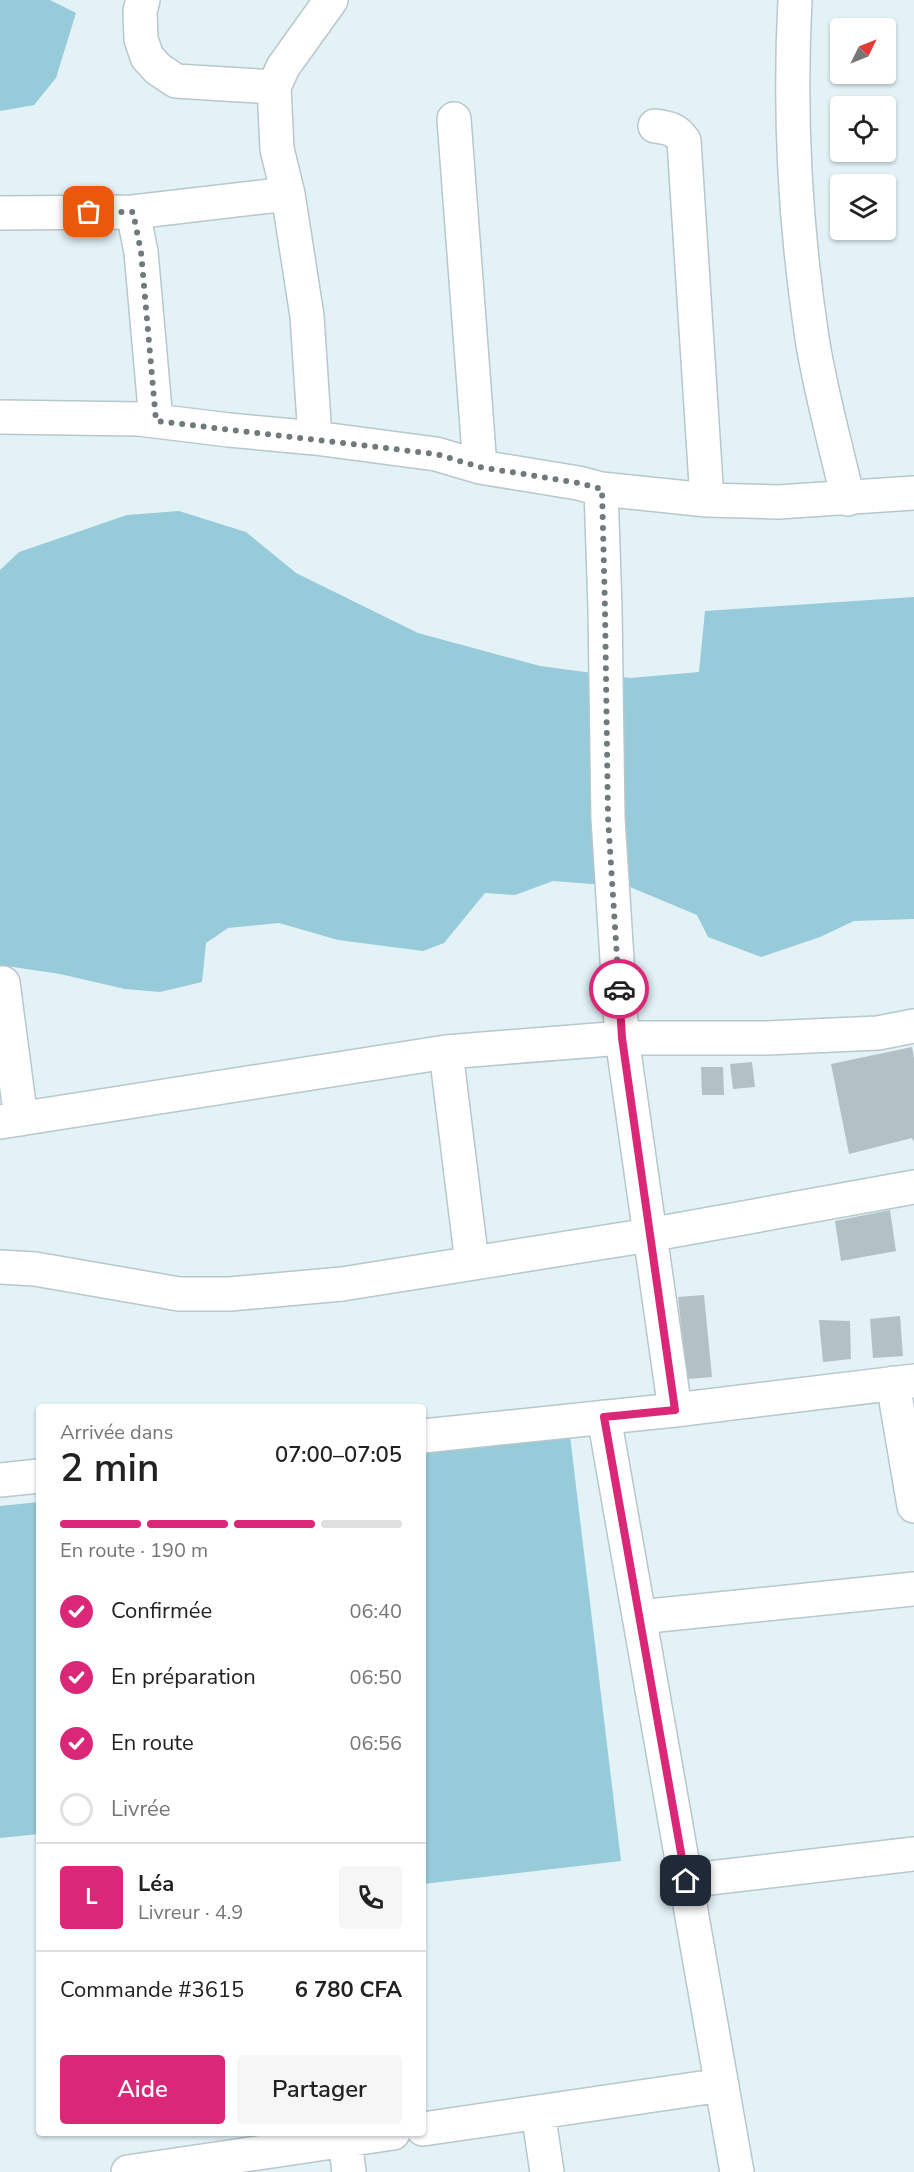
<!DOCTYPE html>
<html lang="fr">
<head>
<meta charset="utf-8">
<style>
  :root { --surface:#fff; --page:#f6f6f6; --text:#222; --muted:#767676; --line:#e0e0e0; --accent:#db2777 }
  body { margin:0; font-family:"Nunito Sans",sans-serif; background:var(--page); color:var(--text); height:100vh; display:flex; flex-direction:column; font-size:22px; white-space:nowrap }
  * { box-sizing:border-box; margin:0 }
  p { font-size:20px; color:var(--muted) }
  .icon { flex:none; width:33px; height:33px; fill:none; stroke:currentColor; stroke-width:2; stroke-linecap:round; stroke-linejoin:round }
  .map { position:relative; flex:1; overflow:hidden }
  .drawer { position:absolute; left:36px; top:1404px; width:390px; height:732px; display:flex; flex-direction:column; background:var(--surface); border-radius:6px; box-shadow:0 2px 4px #0004 }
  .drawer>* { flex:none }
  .needle { width:39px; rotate:47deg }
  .buttons { position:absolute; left:830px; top:18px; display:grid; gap:12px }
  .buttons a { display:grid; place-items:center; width:66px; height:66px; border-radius:6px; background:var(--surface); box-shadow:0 2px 4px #0004; font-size:30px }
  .pin { position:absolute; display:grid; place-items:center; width:51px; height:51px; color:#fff; margin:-26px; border-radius:12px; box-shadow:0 3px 9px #0006 }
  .courier { position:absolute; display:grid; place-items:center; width:60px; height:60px; margin:-30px; border:4px solid #db2777; border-radius:50%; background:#fff; color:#222; box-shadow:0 2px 8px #0007 }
  .headline em { font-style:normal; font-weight:600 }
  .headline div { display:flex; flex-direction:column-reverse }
  .headline { display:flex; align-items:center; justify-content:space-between; height:102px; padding:0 24px }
  h1 { font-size:39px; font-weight:600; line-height:45px }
  .bar { display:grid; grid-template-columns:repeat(4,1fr); gap:9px 6px; align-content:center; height:72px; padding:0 24px }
  .bar i { height:8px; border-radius:4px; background:var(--line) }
  .bar .current { background:var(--accent) }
  .bar p { grid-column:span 4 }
  .line { display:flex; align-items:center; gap:15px; padding:0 24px; border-top:2px solid var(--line) }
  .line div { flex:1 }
  .round { display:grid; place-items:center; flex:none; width:63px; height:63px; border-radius:6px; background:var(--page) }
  ol { padding:0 24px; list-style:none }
  li { display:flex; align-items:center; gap:18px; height:66px }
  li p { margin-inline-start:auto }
  li .icon { padding:6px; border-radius:50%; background:var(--accent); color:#fff; stroke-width:4 }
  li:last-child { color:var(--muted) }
  li i { width:33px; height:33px; border:3px solid var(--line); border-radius:50% }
  .primary-button { display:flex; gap:12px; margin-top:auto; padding:12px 24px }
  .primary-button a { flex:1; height:69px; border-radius:6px; background:var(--accent); color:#fff; font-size:24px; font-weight:600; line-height:69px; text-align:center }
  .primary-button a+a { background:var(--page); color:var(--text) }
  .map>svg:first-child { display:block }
  .green { fill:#97cbd9 }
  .building { fill:#b2c1c5 }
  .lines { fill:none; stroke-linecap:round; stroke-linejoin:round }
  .minor-casing { stroke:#b8c7cb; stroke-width:36 }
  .minor { stroke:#fff; stroke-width:33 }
  .done { stroke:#70797c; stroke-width:6; stroke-dasharray:0 10.8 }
  .route { stroke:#db2777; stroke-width:8 }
</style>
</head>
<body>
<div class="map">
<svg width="914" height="2172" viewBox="0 0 914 2172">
  <rect width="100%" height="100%" fill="#e3f2f7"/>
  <path class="green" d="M0 0H50L76 13 56 78 34 105 0 111Z
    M179 511 246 532 296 573 418 633 540 666 630 678 699 672 705 611 914 597V919L854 921 820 937 761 957 708 937 697 915 630 887 553 881 515 895 485 893 444 943 423 951 338 940 279 923 228 928 206 943 202 982 160 992 125 989 60 974 0 965V570L19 552 127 515Z
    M570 1436 621 1861 423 1884V1453Z
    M39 1502V1834L0 1838V1506Z"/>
  <path class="building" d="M912 1047 914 1058V1142L912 1138 849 1154 831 1064Z
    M752 1062 755 1087 733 1089 730 1064Z
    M701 1067H723L724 1095H702Z
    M890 1210 896 1251 841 1261 835 1221Z
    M704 1295 712 1377 687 1379 678 1297Z
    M900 1316 903 1356 873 1358 870 1319Z
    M819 1320 850 1321 851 1359 823 1362Z"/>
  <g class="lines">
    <g class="minor-casing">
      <path id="minor" d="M143 0 140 11 141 39 147 57 158 69 176 81 274 87
        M795 0C789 113 795 226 812 338 820 390 836 447 848 499
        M454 119 480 467
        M655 126C669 128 676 129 684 141L707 500
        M133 212 141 252 156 421
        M0 213 133 212 288 194
        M0 417 139 419 229 430 315 438 436 454 480 467 578 483 601 489 707 500 778 502 914 493
        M315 438 307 316 288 194 277 149 274 87 283 67 331 0
        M601 489 605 608 608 818 622 1038 675 1410
        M3 983 21 1119
        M446 1052 472 1263
        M0 1122 446 1052 622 1038H767L878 1033 914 1026
        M0 1267 35 1269 179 1294H230L342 1284 649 1235 914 1187
        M893 1383 914 1506
        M604 1417 737 2172
        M423 1436 675 1410 914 1381
        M0 1480 39 1476
        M639 1617 914 1589
        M685 1881 914 1854
        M538 2112 547 2172
        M423 2129 722 2085
        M345 2140 349 2172
        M128 2172 393 2133"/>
    </g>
    <use href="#minor" class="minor"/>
  </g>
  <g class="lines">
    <path class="done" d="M89 212H133L141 252 156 421 436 454 480 467 578 483 602 489 605 609 608 818 619 989"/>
    <path class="route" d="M619 989 622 1038 675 1410 604 1417 686 1881"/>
  </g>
</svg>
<div class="buttons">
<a><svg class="needle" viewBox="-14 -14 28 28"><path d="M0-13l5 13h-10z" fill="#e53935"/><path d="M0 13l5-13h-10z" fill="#767676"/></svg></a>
<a><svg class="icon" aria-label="locate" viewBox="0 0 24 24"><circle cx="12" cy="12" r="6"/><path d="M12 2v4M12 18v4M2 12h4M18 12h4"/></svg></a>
<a><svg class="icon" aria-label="layers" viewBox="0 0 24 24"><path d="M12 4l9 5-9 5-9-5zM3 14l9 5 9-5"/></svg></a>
</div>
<div class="pin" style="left:89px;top:212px;background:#ea580c"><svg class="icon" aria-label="bag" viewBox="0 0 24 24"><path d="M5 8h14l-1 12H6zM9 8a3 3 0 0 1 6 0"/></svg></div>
<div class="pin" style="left:686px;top:1881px;background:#1f2937"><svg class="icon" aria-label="home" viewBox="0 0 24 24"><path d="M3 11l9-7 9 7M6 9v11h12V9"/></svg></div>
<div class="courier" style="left:619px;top:989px"><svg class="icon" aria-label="car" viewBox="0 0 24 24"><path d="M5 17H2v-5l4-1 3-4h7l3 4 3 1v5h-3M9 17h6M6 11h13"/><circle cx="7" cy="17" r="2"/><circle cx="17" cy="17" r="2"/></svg></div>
<section class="drawer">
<div class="headline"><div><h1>2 min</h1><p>Arrivée dans</p></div><em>07:00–07:05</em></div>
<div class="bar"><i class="current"></i><i class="current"></i><i class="current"></i><i></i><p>En route · 190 m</p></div>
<ol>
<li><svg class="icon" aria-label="check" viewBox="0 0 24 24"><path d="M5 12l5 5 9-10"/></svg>Confirmée<p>06:40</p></li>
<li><svg class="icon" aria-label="check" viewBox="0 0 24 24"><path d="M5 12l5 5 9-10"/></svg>En préparation<p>06:50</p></li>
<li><svg class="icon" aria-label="check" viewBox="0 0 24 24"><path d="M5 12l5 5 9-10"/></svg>En route<p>06:56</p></li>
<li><i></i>Livrée</li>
</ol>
<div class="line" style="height:108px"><b class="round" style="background:var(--accent);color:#fff">L</b><div><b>Léa</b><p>Livreur · 4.9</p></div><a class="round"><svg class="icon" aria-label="phone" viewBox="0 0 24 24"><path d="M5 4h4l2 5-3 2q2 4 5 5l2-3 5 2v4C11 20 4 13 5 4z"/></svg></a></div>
<div class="line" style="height:78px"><div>Commande #3615</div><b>6 780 CFA</b></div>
<div class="primary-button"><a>Aide</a><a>Partager</a></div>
</section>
</div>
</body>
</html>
